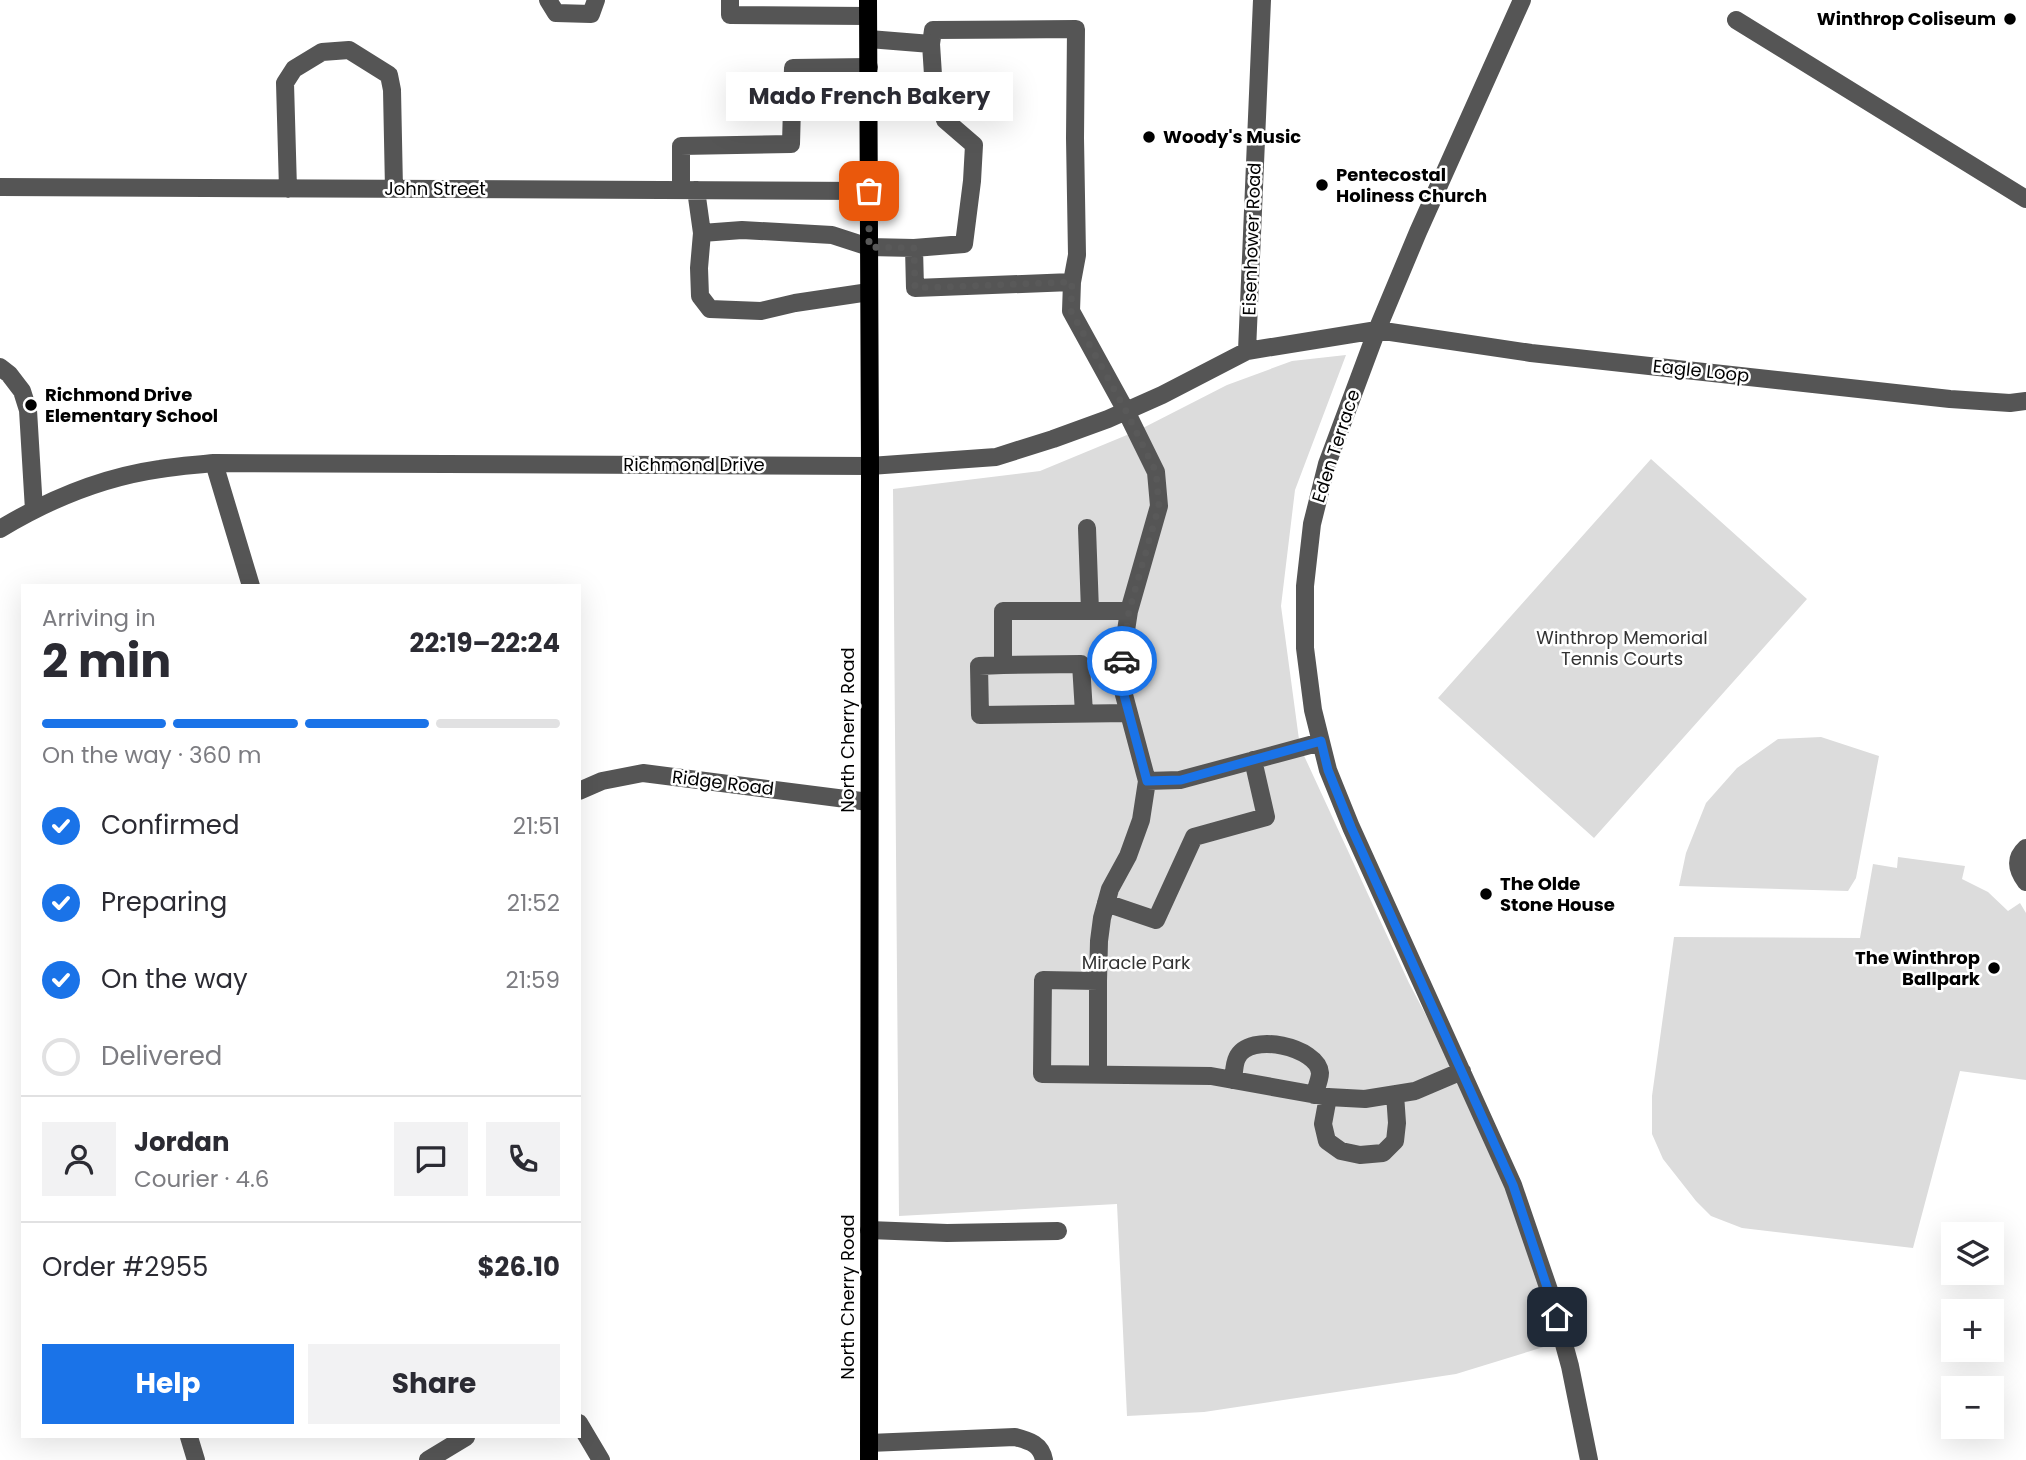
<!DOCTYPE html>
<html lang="en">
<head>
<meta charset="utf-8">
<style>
  :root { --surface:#fff; --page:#f2f2f3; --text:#2b2b33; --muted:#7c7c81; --line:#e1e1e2; --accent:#1a73e8 }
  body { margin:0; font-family:Poppins,sans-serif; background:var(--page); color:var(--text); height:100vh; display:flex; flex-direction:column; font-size:26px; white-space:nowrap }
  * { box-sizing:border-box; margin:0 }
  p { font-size:23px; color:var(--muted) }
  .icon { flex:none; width:38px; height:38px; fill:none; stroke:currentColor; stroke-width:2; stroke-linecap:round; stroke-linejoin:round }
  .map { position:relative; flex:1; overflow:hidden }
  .side { position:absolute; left:21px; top:584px; width:560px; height:854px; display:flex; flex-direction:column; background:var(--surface); border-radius:0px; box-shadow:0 7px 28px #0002 }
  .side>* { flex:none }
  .fabs { position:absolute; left:1941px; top:1222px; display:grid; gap:14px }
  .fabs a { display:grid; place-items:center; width:63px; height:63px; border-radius:0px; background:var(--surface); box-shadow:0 7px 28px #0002; font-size:35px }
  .pin { position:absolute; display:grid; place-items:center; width:60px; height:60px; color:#fff; margin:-30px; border-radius:14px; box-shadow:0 4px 10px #0006 }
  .courier { position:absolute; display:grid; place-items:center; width:70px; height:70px; margin:-35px; border:5px solid #1a73e8; border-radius:50%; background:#fff; color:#222; box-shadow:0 2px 9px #0007 }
  .bubble { position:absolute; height:49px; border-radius:0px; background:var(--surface); box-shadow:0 7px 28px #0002; font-size:23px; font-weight:700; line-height:49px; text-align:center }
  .overview em { font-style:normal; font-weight:700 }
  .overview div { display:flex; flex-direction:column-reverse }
  .overview { display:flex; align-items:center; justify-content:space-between; height:119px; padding:0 21px }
  h1 { font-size:46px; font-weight:700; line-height:52px }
  .bar { display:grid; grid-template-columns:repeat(4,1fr); gap:10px 7px; align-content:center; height:84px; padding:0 21px }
  .bar i { height:9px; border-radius:5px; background:var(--line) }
  .bar .selected { background:var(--accent) }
  .bar p { grid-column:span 4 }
  .line { display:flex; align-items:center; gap:18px; padding:0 21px; border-top:2px solid var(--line) }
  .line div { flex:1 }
  .round { display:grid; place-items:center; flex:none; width:74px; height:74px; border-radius:0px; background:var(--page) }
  ol { padding:0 21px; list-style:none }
  li { display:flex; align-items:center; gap:21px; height:77px }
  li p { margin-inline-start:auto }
  li .icon { padding:7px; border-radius:50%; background:var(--accent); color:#fff; stroke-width:4 }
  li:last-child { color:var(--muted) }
  li i { width:38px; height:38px; border:4px solid var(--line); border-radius:50% }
  .action { display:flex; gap:14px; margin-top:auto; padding:14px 21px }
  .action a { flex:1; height:80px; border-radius:0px; background:var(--accent); color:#fff; font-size:28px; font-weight:700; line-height:80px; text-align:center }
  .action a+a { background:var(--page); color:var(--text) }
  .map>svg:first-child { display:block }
  .green { fill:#dcdcdc }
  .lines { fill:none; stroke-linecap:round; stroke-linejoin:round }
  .minor { stroke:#555; stroke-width:18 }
  .major { stroke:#000; stroke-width:18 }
  .done { stroke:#595959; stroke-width:7; stroke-dasharray:0 12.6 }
  .route { stroke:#1a73e8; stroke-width:9 }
  .poi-dot { fill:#000; stroke:#fff; stroke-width:2.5 }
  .labels { text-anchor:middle; stroke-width:5; stroke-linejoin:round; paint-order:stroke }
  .poi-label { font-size:18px; font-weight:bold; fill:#000; stroke:#fff; text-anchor:start }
  .street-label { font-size:18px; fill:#000; stroke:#fff }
  .park-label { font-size:18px; fill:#333; stroke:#fff }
</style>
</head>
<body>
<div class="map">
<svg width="2026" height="1460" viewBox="0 0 2026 1460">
  <rect width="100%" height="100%" fill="#fff"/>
  <path class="green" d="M1346 355 1295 490 1281 606 1300 747 1409 983 1497 1150 1563 1341 1456 1374 1204 1412 1127 1416 1117 1204 899 1216 893 489 1040 471 1139 430 1227 385 1292 361Z
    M1651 459 1807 599 1594 838 1438 698Z
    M1821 737 1879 756 1856 878 1848 891 1679 886 1686 853 1706 803 1737 768 1778 739Z
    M1898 857 1965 866 1962 879 1988 892 2008 911 2020 903 2026 913V1080L1960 1071 1913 1248 1742 1228 1711 1216 1696 1201 1663 1159 1652 1134V1096L1674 937 1860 938 1873 864 1897 868Z"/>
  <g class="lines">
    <path class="minor" d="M548 0 556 13 591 14 596 0
      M730 0V15L867 16
      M1522 0 1418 232 1377 330 1327 464 1312 524 1305 586V648L1313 710 1328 770 1351 827 1513 1185 1550 1293 1570 1366 1589 1460
      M1736 20 2026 199
      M869 39 931 44
      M0 187 869 191
      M288 189 285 83 294 69 322 52 349 50 389 75 392 90 394 189
      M681 190V146L791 144 793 68 869 67
      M696 190 702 233
      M914 248 915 288 1072 282 1071 311 1126 411 1156 472 1159 506 1129 611 1119 676 1147 781 1141 820 1128 856 1110 889 1102 918 1099 941 1098 981
      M869 292 795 303 761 311 710 309 700 296 699 268 702 233 742 230 832 235 869 247 914 248 964 244 972 181 974 145 945 120 933 75 931 44 933 30 1076 29 1075 138 1077 255 1072 282
      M1247 351 1262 0
      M0 367 9 374 22 391 28 410 34 510
      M214 463 251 586
      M1087 528 1090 611
      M0 529C48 500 104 477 160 469 178 466 196 465 214 463L870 466 996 457 1053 439 1108 419 1162 395 1247 351 1377 330 1531 353 1950 399 2010 403 2026 401
      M1003 665 1081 664 1084 713
      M1129 713 980 715 979 666 1003 665V611H1129
      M1147 781 1180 780 1321 742
      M579 791 602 781 643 773 869 802
      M2026 848C2014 859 2017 870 2026 882
      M1106 903 1156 920 1194 837 1266 817 1253 760
      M1098 1075V981L1043 980 1042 1074 1211 1076 1328 1097 1365 1099 1415 1091 1462 1071
      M1233 1080C1234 1074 1234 1064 1237 1058 1249 1031 1318 1047 1320 1073 1320 1079 1316 1089 1314 1095
      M1328 1097 1323 1124 1327 1141 1341 1151 1360 1155 1383 1153 1395 1141 1397 1123 1395 1094
      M869 1230 947 1233 1058 1231
      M579 1423 601 1460
      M189 1437 196 1460
      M869 1443 1015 1437C1030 1441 1041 1444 1044 1460
      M428 1460 466 1437"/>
    <path class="major" d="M868 0 870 466 869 1460"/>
  </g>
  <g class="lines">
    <path class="done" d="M869 191V247L914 248 915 288 1072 282 1071 311 1126 411 1156 472 1159 506 1129 611 1122 661"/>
    <path class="route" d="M1122 661 1119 676 1147 781 1181 780 1321 741 1328 770 1351 827 1513 1185 1557 1317"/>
  </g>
  <g class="poi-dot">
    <circle cx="2010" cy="19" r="7"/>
    <circle cx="1149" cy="137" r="7"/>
    <circle cx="1322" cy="185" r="7"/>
    <circle cx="31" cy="405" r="7"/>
    <circle cx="1486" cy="894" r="7"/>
    <circle cx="1994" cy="968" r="7"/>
  </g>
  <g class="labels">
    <g class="poi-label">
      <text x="1996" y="25" text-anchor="end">Winthrop Coliseum</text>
      <text x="1163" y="143">Woody's Music</text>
      <text x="1336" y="181">Pentecostal<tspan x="1336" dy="21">Holiness Church</tspan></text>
      <text x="45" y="401">Richmond Drive<tspan x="45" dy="21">Elementary School</tspan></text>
      <text x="1500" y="890">The Olde<tspan x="1500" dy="21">Stone House</tspan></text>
      <text x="1980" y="964" text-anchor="end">The Winthrop<tspan x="1980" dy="21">Ballpark</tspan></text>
    </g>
    <g class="street-label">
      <text x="435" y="195">John Street</text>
      <text transform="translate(1252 239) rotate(-88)" y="6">Eisenhower Road</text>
      <text transform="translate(1701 371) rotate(6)" y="6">Eagle Loop</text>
      <text transform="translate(1336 446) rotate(-72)" y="6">Eden Terrace</text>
      <text x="694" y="471">Richmond Drive</text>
      <text transform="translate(848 730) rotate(-90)" y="6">North Cherry Road</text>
      <text transform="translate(723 783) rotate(7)" y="6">Ridge Road</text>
      <text transform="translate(848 1297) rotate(-90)" y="6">North Cherry Road</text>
    </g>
    <g class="park-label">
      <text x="1622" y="644">Winthrop Memorial<tspan x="1622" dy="21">Tennis Courts</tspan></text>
      <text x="1136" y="969">Miracle Park</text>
    </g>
  </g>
</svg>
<div class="fabs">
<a><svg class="icon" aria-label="layers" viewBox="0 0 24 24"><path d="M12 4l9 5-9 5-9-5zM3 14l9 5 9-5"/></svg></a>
<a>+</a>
<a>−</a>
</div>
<div class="pin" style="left:869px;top:191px;background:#ea580c"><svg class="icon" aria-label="bag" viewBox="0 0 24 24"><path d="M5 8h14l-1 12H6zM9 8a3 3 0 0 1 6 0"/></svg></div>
<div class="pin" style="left:1557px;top:1317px;background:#1f2937"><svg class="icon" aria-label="home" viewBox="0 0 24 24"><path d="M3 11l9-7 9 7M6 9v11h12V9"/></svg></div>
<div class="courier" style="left:1122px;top:661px"><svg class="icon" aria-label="car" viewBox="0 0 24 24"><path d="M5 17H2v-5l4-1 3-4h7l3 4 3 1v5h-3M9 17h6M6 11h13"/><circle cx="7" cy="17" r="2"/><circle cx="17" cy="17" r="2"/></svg></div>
<div class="bubble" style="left:726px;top:72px;width:287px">Mado French Bakery</div>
<section class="side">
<div class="overview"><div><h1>2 min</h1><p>Arriving in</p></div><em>22:19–22:24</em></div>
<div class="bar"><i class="selected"></i><i class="selected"></i><i class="selected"></i><i></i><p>On the way · 360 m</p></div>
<ol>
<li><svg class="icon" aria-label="check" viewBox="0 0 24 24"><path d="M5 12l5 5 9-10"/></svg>Confirmed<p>21:51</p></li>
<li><svg class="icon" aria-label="check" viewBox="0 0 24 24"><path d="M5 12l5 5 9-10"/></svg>Preparing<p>21:52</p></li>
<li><svg class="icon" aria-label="check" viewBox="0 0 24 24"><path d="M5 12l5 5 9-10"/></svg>On the way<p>21:59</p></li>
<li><i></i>Delivered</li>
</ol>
<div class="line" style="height:126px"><a class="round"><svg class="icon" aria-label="person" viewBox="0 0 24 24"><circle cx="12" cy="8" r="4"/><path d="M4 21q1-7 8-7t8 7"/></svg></a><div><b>Jordan</b><p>Courier · 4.6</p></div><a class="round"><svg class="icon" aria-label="chat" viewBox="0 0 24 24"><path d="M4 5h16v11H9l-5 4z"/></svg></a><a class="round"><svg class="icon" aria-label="phone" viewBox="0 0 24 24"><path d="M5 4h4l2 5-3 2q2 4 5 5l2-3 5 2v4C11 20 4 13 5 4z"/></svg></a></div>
<div class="line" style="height:91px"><div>Order #2955</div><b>$26.10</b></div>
<div class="action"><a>Help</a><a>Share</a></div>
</section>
</div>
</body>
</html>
